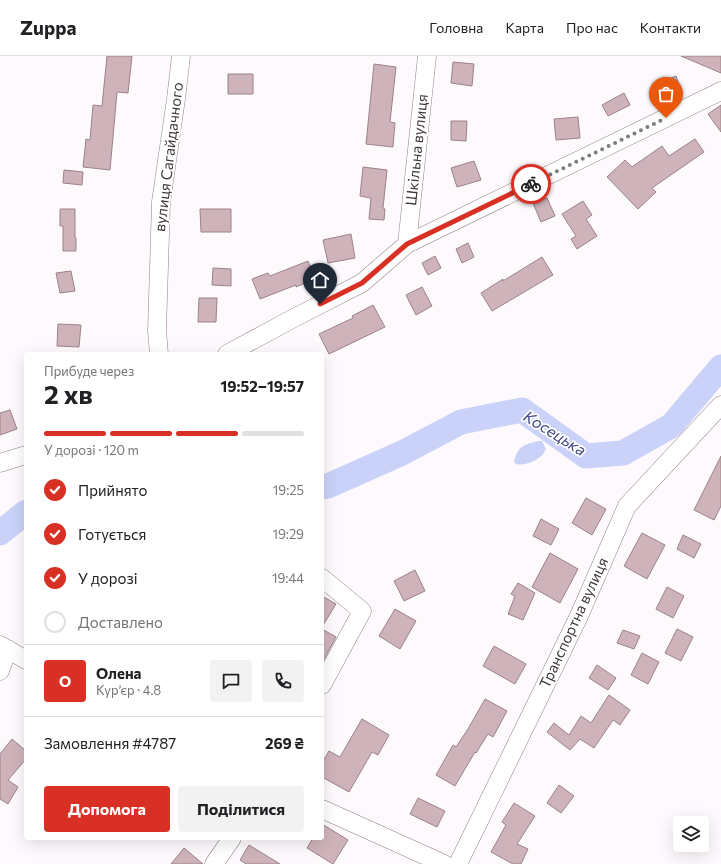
<!DOCTYPE html>
<html lang="uk">
<head>
<meta charset="utf-8">
<style>
  :root { --surface:#fff; --page:#f2f2f2; --text:#202124; --muted:#757577; --line:#e0e0e0; --accent:#d93025 }
  body { margin:0; font-family:Commissioner,sans-serif; background:var(--page); color:var(--text); height:100vh; display:flex; flex-direction:column; font-size:15px; white-space:nowrap }
  * { box-sizing:border-box; margin:0 }
  p { font-size:13px; color:var(--muted) }
  .icon { flex:none; width:22px; height:22px; fill:none; stroke:currentColor; stroke-width:2; stroke-linecap:round; stroke-linejoin:round }
  .map { position:relative; flex:1; overflow:hidden }
  .side { position:absolute; left:24px; top:296px; width:300px; height:488px; display:flex; flex-direction:column; background:var(--surface); border-radius:4px; box-shadow:0 4px 16px #0002 }
  .side>* { flex:none }
  .fabs { position:absolute; left:673px; top:760px; display:grid; gap:8px }
  .fabs a { display:grid; place-items:center; width:36px; height:36px; border-radius:4px; background:var(--surface); box-shadow:0 4px 16px #0002; font-size:20px }
  .pin { position:absolute; display:grid; place-items:center; width:34px; height:34px; color:#fff; margin:-41px -17px; border-radius:50% 50% 50% 0; rotate:-45deg; box-shadow:0 0 4px #0007 }
  .pin .icon { rotate:45deg }
  .courier { position:absolute; display:grid; place-items:center; width:40px; height:40px; margin:-20px; border:3px solid #d93025; border-radius:50%; background:#fff; color:#222; box-shadow:0 1px 5px #0007 }
  .overview em { font-style:normal; font-weight:700 }
  .overview div { display:flex; flex-direction:column-reverse }
  .overview { display:flex; align-items:center; justify-content:space-between; height:68px; padding:0 20px }
  h1 { font-size:26px; font-weight:700; line-height:30px }
  .bar { display:grid; grid-template-columns:repeat(4,1fr); gap:6px 4px; align-content:center; height:48px; padding:0 20px }
  .bar i { height:5px; border-radius:3px; background:var(--line) }
  .bar .active { background:var(--accent) }
  .bar p { grid-column:span 4 }
  .line { display:flex; align-items:center; gap:10px; padding:0 20px; border-top:1px solid var(--line) }
  .line div { flex:1 }
  .round { display:grid; place-items:center; flex:none; width:42px; height:42px; border-radius:4px; background:var(--page) }
  ol { padding:0 20px; list-style:none }
  li { display:flex; align-items:center; gap:12px; height:44px }
  li p { margin-inline-start:auto }
  li .icon { padding:4px; border-radius:50%; background:var(--accent); color:#fff; stroke-width:4 }
  li:last-child { color:var(--muted) }
  li i { width:22px; height:22px; border:2px solid var(--line); border-radius:50% }
  .action { display:flex; gap:8px; margin-top:auto; padding:8px 20px }
  .action a { flex:1; height:46px; border-radius:4px; background:var(--accent); color:#fff; font-size:16px; font-weight:700; line-height:46px; text-align:center }
  .action a+a { background:var(--page); color:var(--text) }
  header { display:flex; align-items:center; gap:24px; box-sizing:border-box; height:56px; padding:0 20px; background:var(--surface); border-bottom:1px solid var(--line) }
  header strong { font-size:19px }
  nav { display:flex; gap:22px; margin-inline-start:auto; font-size:14px }
  .map>svg:first-child { display:block }
  .water { fill:#cad2f9 }
  .lines { fill:none; stroke-linecap:round; stroke-linejoin:round }
  .river { stroke:#cad2f9; stroke-width:25 }
  .building { fill:#cfb3ba; stroke:#9c8289 }
  .minor-casing { stroke:#927f8e; stroke-width:19 }
  .minor { stroke:#fff; stroke-width:18 }
  .done { stroke:#827c80; stroke-width:4; stroke-dasharray:0 7.2 }
  .route { stroke:#d93025; stroke-width:5 }
  .labels { text-anchor:middle; stroke-width:3.5; stroke-linejoin:round; paint-order:stroke }
  .street-label { font-size:15px; fill:#40383e; stroke:#fff }
  .water-label { font-size:16px; font-style:italic; fill:#414884; stroke:#fff }
</style>
</head>
<body>
<header>
<strong>Zuppa</strong>
<nav><a>Головна</a><a>Карта</a><a>Про нас</a><a>Контакти</a></nav>
</header>
<div class="map">
<svg width="721" height="808" viewBox="0 0 721 808">
  <rect width="100%" height="100%" fill="#fdf9fc"/>
  <path class="water" d="M538 385H542L546 393C545 395 544 397 543 398 539 404 519 413 514 406 518 390 523 389 538 385Z"/>
  <g class="lines">
    <path class="river" d="M322 431 328 430 402 397 461 366 522 354 586 400 623 397 671 370 721 311
      M0 477 26 456"/>
  </g>
  <path class="building" d="M107 0H132L128 37 117 36 110 114 83 111 86 83 90 84 93 49 102 50Z
    M681 0H721V17Z
    M453 6 474 8 472 30 451 27Z
    M374 8 396 11 390 66 395 67 393 91 366 88Z
    M228 18H253V38H228Z
    M676 20 681 34 661 42 656 28Z
    M624 37 630 49 608 60 602 49Z
    M721 49V76L708 58Z
    M578 61 580 82 556 84 554 63Z
    M451 65H467L466 85 451 84Z
    M695 83 704 96 652 132 656 136 638 153 607 121 625 104 632 111 662 90 669 100Z
    M474 105 481 124 457 131 451 112Z
    M363 111 387 114 383 152 385 153 384 164 369 163 371 142 360 140Z
    M64 114 83 116 82 129 63 127Z
    M547 142 555 160 541 166 533 147Z
    M583 145 592 159 586 163 597 180 577 193 571 183 576 180 562 158Z
    M60 153H75V182H76V195H63V170H60Z
    M200 153H231V176H201Z
    M351 178 355 202 328 207 323 184Z
    M468 187 474 201 462 207 456 193Z
    M435 200 441 212 428 219 422 207Z
    M542 201 553 219 492 255 481 237 503 223V225Z
    M308 205 315 223 296 231V229L260 243 252 223 268 217 270 220Z
    M213 212 231 213V230L212 229Z
    M71 215 75 235 60 237 56 217Z
    M422 231 432 250 416 259 406 239Z
    M199 242H217L216 266H198Z
    M373 249 385 271 329 298 319 278 353 262 352 260Z
    M58 268 81 269 79 291 57 290Z
    M10 354 17 373 0 379V357Z
    M721 400V450L714 464 694 454Z
    M586 442 606 453 592 479 572 467Z
    M541 463 559 473 551 489 533 480Z
    M642 477 665 489 647 523 624 510Z
    M683 479 701 488 694 502 677 493Z
    M550 497 578 513 560 547 532 531Z
    M415 514 425 535 404 545 394 525Z
    M518 527 535 537 523 564 508 558 515 540 511 538Z
    M667 531 684 540 673 562 656 553Z
    M322 540 336 548 322 571Z
    M395 553 416 565 400 593 379 580Z
    M322 573 336 581 322 607Z
    M677 573 693 581 681 605 665 597Z
    M623 574 640 580 634 593 617 587Z
    M494 590 526 608 515 628 483 610Z
    M642 597 659 606 648 628 631 619Z
    M597 609 616 622 608 634 589 622Z
    M609 639 630 654 620 669 613 664 594 692 580 683 570 694 547 676 554 667 569 679 581 660 591 667Z
    M485 643 507 655 493 681 488 678 476 697 475 696 455 730 436 719 453 689 456 691 468 673Z
    M362 663 389 679 378 699 372 696 349 736 322 721V707L329 695 340 701Z
    M12 683 26 695V703L8 724 18 731 8 748 0 743V698Z
    M559 729 574 740 561 757 547 747Z
    M418 742 445 755 437 771 410 758Z
    M514 747 535 760 517 788 528 793 521 808H513L491 796 506 769 502 766Z
    M322 768 348 784 333 808 307 792 313 782H322Z
    M249 789 280 808H246L240 804Z
    M184 792 203 808H171Z"/>
  <g class="lines">
    <g class="minor-casing">
      <path id="minor" d="M407 188 427 0
        M159 298 157 275 161 146 176 43 181 0
        M227 298 292 263 362 227 407 188 721 35
        M0 407 26 399
        M322 522 362 555 322 629
        M0 589 26 604
        M0 615 8 593
        M322 753 444 808
        M214 808 232 782
        M458 808 579 560 627 450 721 349"/>
    </g>
    <use href="#minor" class="minor"/>
  </g>
  <g class="lines">
    <path class="done" d="M531 128 666 62"/>
    <path class="route" d="M320 248 362 227 407 188 531 128"/>
  </g>
  <g class="labels">
    <g class="street-label">
      <text transform="translate(417 94) rotate(-84)" y="5">Шкільна вулиця</text>
      <text transform="translate(169 101) rotate(-83)" y="5">вулиця Сагайдачного</text>
      <text transform="translate(574 567) rotate(-65)" y="5">Транспортна вулиця</text>
    </g>
    <g class="water-label">
      <text transform="translate(555 377) rotate(32)" y="6">Косецька</text>
    </g>
  </g>
</svg>
<div class="fabs">
<a><svg class="icon" aria-label="layers" viewBox="0 0 24 24"><path d="M12 4l9 5-9 5-9-5zM3 14l9 5 9-5"/></svg></a>
</div>
<div class="pin" style="left:666px;top:62px;background:#ea580c"><svg class="icon" aria-label="bag" viewBox="0 0 24 24"><path d="M5 8h14l-1 12H6zM9 8a3 3 0 0 1 6 0"/></svg></div>
<div class="pin" style="left:320px;top:248px;background:#1f2937"><svg class="icon" aria-label="home" viewBox="0 0 24 24"><path d="M3 11l9-7 9 7M6 9v11h12V9"/></svg></div>
<div class="courier" style="left:531px;top:128px"><svg class="icon" aria-label="bike" viewBox="0 0 24 24"><circle cx="6" cy="16" r="4"/><circle cx="18" cy="16" r="4"/><path d="M6 16l4-8h5l3 8M10 8l3 8H6M13 5h3"/></svg></div>
<section class="side">
<div class="overview"><div><h1>2 хв</h1><p>Прибуде через</p></div><em>19:52–19:57</em></div>
<div class="bar"><i class="active"></i><i class="active"></i><i class="active"></i><i></i><p>У дорозі · 120 m</p></div>
<ol>
<li><svg class="icon" aria-label="check" viewBox="0 0 24 24"><path d="M5 12l5 5 9-10"/></svg>Прийнято<p>19:25</p></li>
<li><svg class="icon" aria-label="check" viewBox="0 0 24 24"><path d="M5 12l5 5 9-10"/></svg>Готується<p>19:29</p></li>
<li><svg class="icon" aria-label="check" viewBox="0 0 24 24"><path d="M5 12l5 5 9-10"/></svg>У дорозі<p>19:44</p></li>
<li><i></i>Доставлено</li>
</ol>
<div class="line" style="height:72px"><b class="round" style="background:var(--accent);color:#fff">О</b><div><b>Олена</b><p>Кур’єр · 4.8</p></div><a class="round"><svg class="icon" aria-label="chat" viewBox="0 0 24 24"><path d="M4 5h16v11H9l-5 4z"/></svg></a><a class="round"><svg class="icon" aria-label="phone" viewBox="0 0 24 24"><path d="M5 4h4l2 5-3 2q2 4 5 5l2-3 5 2v4C11 20 4 13 5 4z"/></svg></a></div>
<div class="line" style="height:52px"><div>Замовлення #4787</div><b>269 ₴</b></div>
<div class="action"><a>Допомога</a><a>Поділитися</a></div>
</section>
</div>
</body>
</html>
